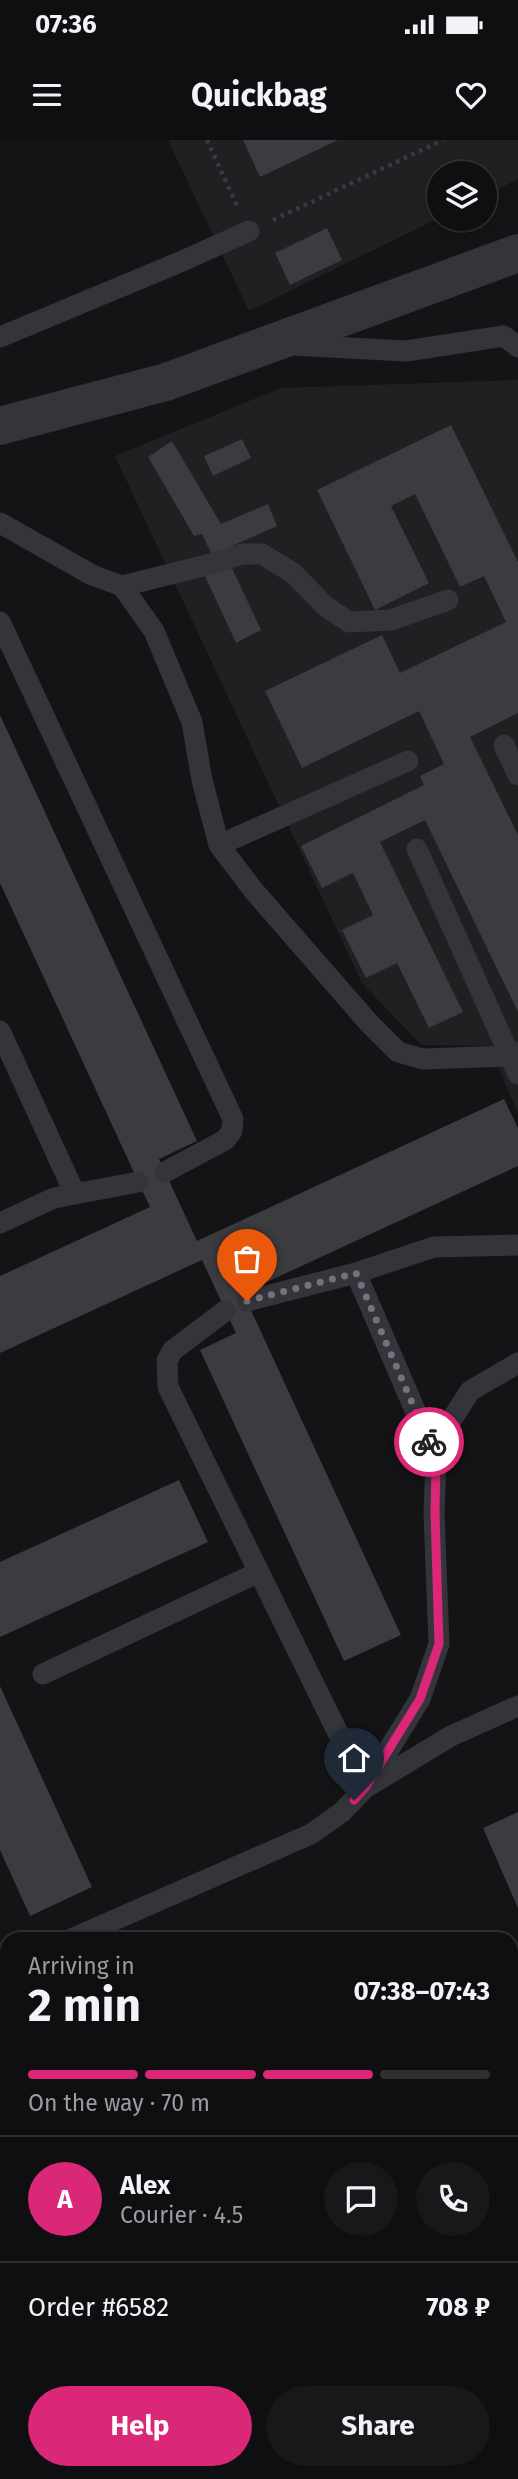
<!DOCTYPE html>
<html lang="en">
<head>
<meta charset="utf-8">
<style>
  :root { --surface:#0f0e10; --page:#181719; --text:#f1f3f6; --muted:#9b9c9f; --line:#2f2e30; --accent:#db2777 }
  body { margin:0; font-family:"Fira Sans",sans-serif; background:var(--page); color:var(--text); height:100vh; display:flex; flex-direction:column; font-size:26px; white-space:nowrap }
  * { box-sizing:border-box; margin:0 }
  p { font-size:23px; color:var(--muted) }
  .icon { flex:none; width:38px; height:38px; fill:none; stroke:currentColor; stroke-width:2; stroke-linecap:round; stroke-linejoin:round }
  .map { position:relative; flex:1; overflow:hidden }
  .side { position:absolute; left:0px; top:1792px; width:518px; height:548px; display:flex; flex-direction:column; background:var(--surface); border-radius:21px 21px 0 0; box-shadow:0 4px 10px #0003,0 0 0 2px var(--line) }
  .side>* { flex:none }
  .buttons { position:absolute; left:427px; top:21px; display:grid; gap:14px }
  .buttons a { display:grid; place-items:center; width:70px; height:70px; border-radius:50%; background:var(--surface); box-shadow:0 4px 10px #0003,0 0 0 2px var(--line); font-size:35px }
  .pin { position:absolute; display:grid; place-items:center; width:60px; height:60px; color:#fff; margin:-72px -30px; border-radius:50% 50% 50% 0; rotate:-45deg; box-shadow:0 0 7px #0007 }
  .pin .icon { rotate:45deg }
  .courier { position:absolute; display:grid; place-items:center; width:70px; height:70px; margin:-35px; border:5px solid #db2777; border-radius:50%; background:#fff; color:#222; box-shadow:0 2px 9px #0007 }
  .summary em { font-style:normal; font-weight:700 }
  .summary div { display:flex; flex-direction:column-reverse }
  .summary { display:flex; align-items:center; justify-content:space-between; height:119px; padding:0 28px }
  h1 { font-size:46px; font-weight:700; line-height:52px }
  .bar { display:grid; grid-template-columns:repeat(4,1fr); gap:10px 7px; align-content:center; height:84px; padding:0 28px }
  .bar i { height:9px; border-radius:5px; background:var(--line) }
  .bar .active { background:var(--accent) }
  .bar p { grid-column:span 4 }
  .line { display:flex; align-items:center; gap:18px; padding:0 28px; border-top:2px solid var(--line) }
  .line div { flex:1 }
  .round { display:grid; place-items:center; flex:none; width:74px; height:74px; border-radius:37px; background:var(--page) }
  .cta { display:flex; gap:14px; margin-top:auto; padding:14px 28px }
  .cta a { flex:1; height:80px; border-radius:42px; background:var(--accent); color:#fff; font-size:28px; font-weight:700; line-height:80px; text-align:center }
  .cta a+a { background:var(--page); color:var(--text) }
  .status { display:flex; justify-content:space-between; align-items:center; height:49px; padding:0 35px; background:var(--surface); direction:ltr }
  .status svg { height:19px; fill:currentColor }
  header { display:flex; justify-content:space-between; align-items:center; height:91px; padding:0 28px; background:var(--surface); font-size:32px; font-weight:700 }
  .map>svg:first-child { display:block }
  .built { fill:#201f22 }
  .building { fill:#3b3b40 }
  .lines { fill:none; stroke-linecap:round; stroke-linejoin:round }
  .path { stroke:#3a3b42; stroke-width:4.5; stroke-dasharray:3.5 5; stroke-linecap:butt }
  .service { stroke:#34343b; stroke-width:21 }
  .minor { stroke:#34343b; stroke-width:38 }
  .tertiary { stroke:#34343b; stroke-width:38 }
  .done { stroke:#72737e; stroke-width:7; stroke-dasharray:0 12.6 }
  .route { stroke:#db2777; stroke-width:9 }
</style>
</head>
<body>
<div class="status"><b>07:36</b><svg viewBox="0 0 49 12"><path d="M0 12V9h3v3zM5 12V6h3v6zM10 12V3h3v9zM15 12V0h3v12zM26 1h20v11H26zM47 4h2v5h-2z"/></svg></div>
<header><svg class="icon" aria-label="menu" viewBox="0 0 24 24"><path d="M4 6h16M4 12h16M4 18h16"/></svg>Quickbag<svg class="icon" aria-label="heart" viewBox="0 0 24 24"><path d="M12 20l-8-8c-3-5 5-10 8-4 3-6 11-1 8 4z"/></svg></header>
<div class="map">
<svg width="518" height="2339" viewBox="0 0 518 2339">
  <rect width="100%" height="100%" fill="#141315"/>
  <path class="built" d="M168 0H518V39L485 56V33H439V78L249 171Z
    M518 240V973L489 906 421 905 362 843 115 316 281 248Z"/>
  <path class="building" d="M243 0H338L260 37Z
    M327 88 342 120 290 145 275 113Z
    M451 285 518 422V573L470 597 518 695V872L425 680 380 702 463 872 429 888 397 823 366 838 342 790 373 775 353 733 322 748 301 706 424 645 420 636 444 624 419 571 302 628 265 551 382 495 400 533 506 482 484 436 460 447 415 354 391 366 429 443 375 470 317 350Z
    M242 299 251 318 213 336 204 316Z
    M172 301 221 384 268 364 277 386 212 415 202 394 194 396 148 317Z
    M230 424 261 490 236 503 205 436Z
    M0 575 197 1001 159 1019 197 1101 504 959 518 988V1026L243 1153 401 1495 344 1521 200 1210 236 1193 202 1120 0 1213V1136L150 1067 0 743Z
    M179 1340 208 1402 0 1497V1422Z
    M0 1546 92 1747 30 1776 0 1710Z
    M518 1672V1768L483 1688Z
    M518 2228V2328L511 2330V2230Z
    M162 2333H472L474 2339H143Z"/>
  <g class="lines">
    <path class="path" d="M207 0 237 66
      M273 80 443 0"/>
    <path class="service" d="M0 197 180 122 249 91
      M292 205 406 211 504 196 518 207
      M0 383 92 435 122 446 154 491 192 582 202 640 219 705 254 751 368 882 398 912 423 919 510 916 518 934
      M122 446 207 425 242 414H262L293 433 325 466 349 482 391 480 448 460
      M0 482 233 979 232 991 225 1000 165 1032
      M504 605 518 635
      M219 705 408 621
      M417 709 510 916 518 912
      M0 891 75 1054
      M0 1083 54 1058 138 1042
      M356 1133 436 1319
      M247 1161 356 1133 434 1107 518 1105
      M225 1171 172 1211 167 1221 168 1247 365 1648 451 1596 518 1566
      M43 1534 259 1432
      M71 1799 311 1694 342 1672 365 1648 420 1559 439 1504 434 1373 436 1319 448 1285 470 1251 518 1223
      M0 1814 6 1828
      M511 2173 518 2171
      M482 2333 484 2339
      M64 2339 75 2333"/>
    <path class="minor" d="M0 286 166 242 518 113"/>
    <path class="tertiary" d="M0 2278 7 2294
      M25 2333 28 2339"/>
  </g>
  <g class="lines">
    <path class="done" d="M247 1161 356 1133 429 1302"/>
    <path class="route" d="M354 1660 365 1648 420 1559 439 1504 435 1373 436 1319 429 1302"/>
  </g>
</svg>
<div class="buttons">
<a><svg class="icon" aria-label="layers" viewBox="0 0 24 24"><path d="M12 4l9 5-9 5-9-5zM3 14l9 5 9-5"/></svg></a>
</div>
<div class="pin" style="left:247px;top:1161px;background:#ea580c"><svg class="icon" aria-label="bag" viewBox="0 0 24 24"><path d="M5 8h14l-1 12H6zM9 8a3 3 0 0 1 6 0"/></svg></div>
<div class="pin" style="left:354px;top:1660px;background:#1f2937"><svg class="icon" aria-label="home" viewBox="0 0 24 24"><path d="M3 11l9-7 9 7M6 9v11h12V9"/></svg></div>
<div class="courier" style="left:429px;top:1302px"><svg class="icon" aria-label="bike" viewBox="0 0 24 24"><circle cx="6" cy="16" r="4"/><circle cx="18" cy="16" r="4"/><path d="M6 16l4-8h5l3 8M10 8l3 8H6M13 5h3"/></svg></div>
<section class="side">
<div class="summary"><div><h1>2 min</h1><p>Arriving in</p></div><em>07:38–07:43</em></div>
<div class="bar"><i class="active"></i><i class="active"></i><i class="active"></i><i></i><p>On the way · 70 m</p></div>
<div class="line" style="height:126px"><b class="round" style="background:var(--accent);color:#fff">A</b><div><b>Alex</b><p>Courier · 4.5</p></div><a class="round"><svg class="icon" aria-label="chat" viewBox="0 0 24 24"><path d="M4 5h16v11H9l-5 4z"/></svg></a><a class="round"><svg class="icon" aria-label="phone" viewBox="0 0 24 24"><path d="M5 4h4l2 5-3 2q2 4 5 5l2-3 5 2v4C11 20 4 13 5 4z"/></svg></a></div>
<div class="line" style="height:91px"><div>Order #6582</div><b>708 ₽</b></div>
<div class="cta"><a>Help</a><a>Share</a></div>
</section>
</div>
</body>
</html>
